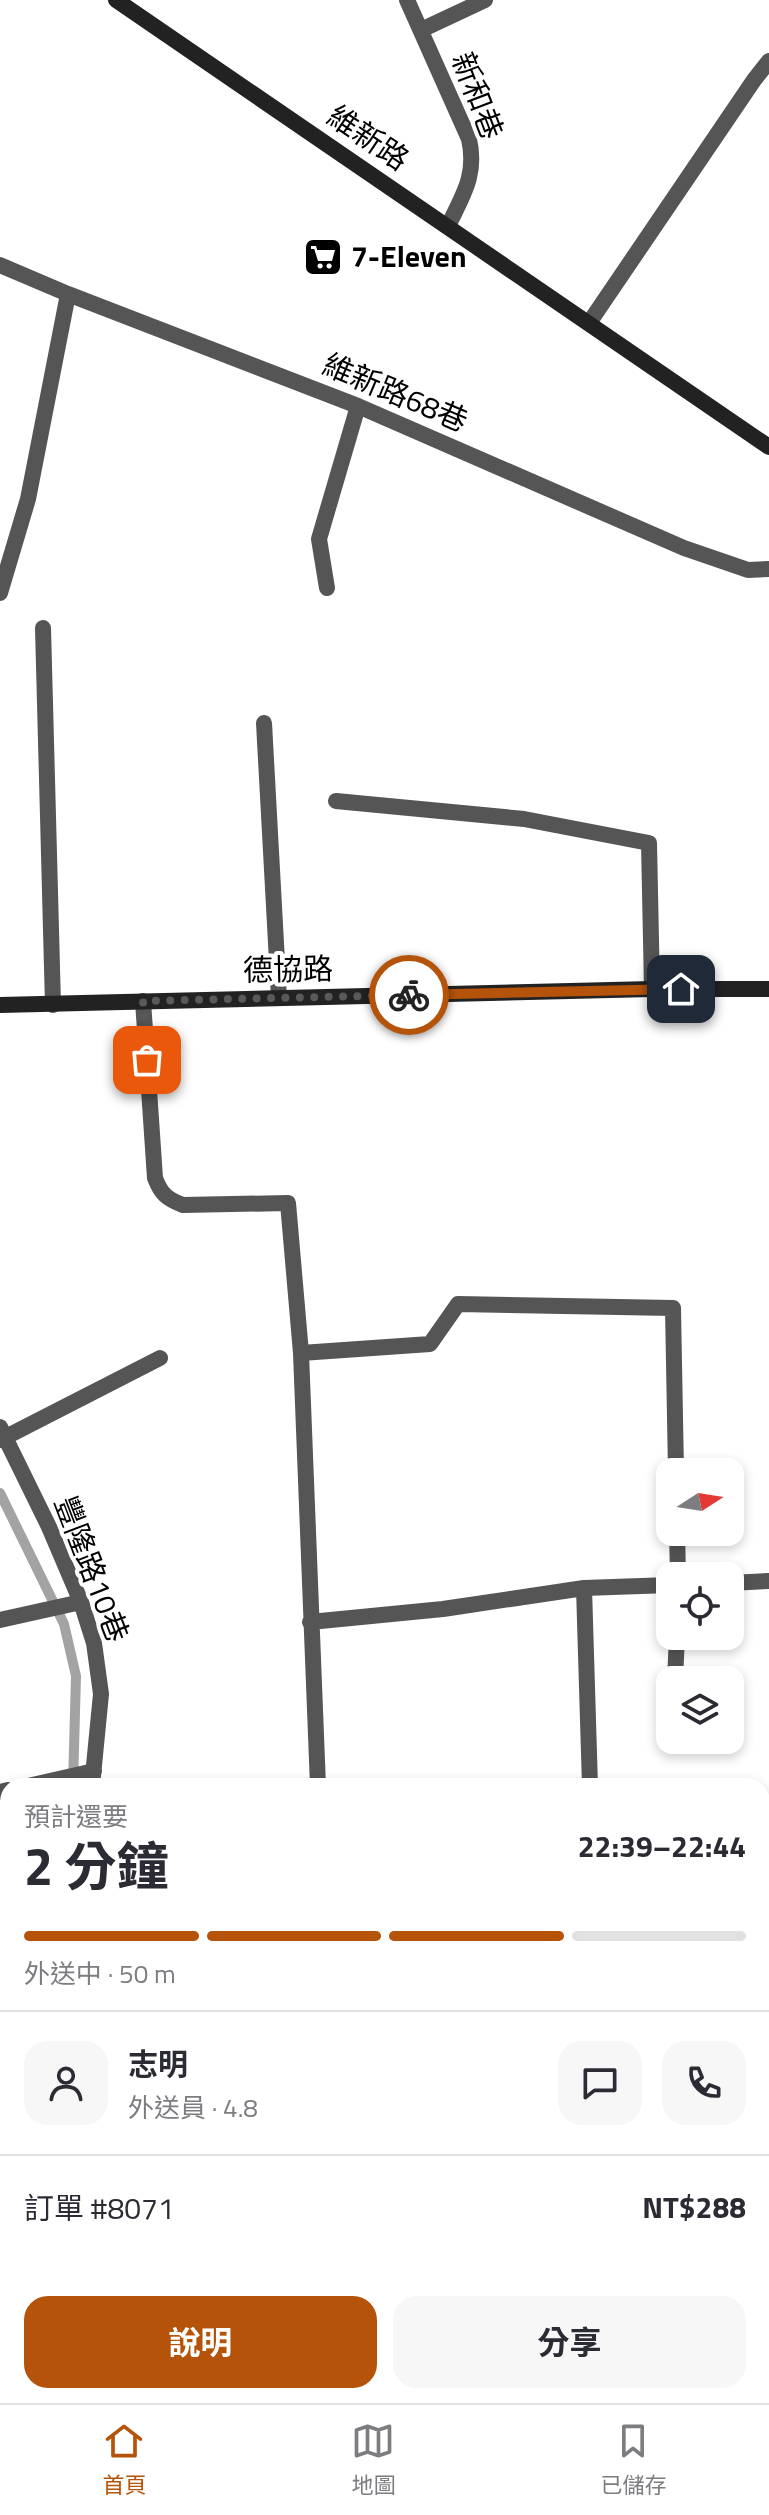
<!DOCTYPE html>
<html lang="zh-TW">
<head>
<meta charset="utf-8">
<style>
  :root { --surface:#fff; --page:#f7f7f7; --text:#2b2b33; --muted:#7c7c81; --line:#e1e1e2; --accent:#b45309 }
  body { margin:0; font-family:"Titillium Web","Noto Sans TC",sans-serif; background:var(--page); color:var(--text); height:100vh; display:flex; flex-direction:column; font-size:30px; white-space:nowrap }
  * { box-sizing:border-box; margin:0 }
  p { font-size:26px; color:var(--muted) }
  .icon { flex:none; width:44px; height:44px; fill:none; stroke:currentColor; stroke-width:2; stroke-linecap:round; stroke-linejoin:round }
  .map { position:relative; flex:1; overflow:hidden }
  .panel { position:absolute; left:0px; top:1778px; width:770px; height:626px; display:flex; flex-direction:column; background:var(--surface); border-radius:24px 24px 0 0; box-shadow:0 4px 12px #0003 }
  .panel>* { flex:none }
  .needle { width:52px; rotate:78deg }
  .tools { position:absolute; left:656px; top:1458px; display:grid; gap:16px }
  .tools a { display:grid; place-items:center; width:88px; height:88px; border-radius:16px; background:var(--surface); box-shadow:0 4px 12px #0003; font-size:40px }
  .pin { position:absolute; display:grid; place-items:center; width:68px; height:68px; color:#fff; margin:-34px; border-radius:16px; box-shadow:0 4px 12px #0006 }
  .courier { position:absolute; display:grid; place-items:center; width:80px; height:80px; margin:-40px; border:6px solid #b45309; border-radius:50%; background:#fff; color:#222; box-shadow:0 2px 10px #0007 }
  .summary em { font-style:normal; font-weight:700 }
  .summary div { display:flex; flex-direction:column-reverse }
  .summary { display:flex; align-items:center; justify-content:space-between; height:136px; padding:0 24px }
  h1 { font-size:52px; font-weight:700; line-height:60px }
  .bar { display:grid; grid-template-columns:repeat(4,1fr); gap:12px 8px; align-content:center; height:96px; padding:0 24px }
  .bar i { height:10px; border-radius:6px; background:var(--line) }
  .bar .active { background:var(--accent) }
  .bar p { grid-column:span 4 }
  .line { display:flex; align-items:center; gap:20px; padding:0 24px; border-top:2px solid var(--line) }
  .line div { flex:1 }
  .round { display:grid; place-items:center; flex:none; width:84px; height:84px; border-radius:24px; background:var(--page) }
  .action { display:flex; gap:16px; margin-top:auto; padding:16px 24px }
  .action a { flex:1; height:92px; border-radius:24px; background:var(--accent); color:#fff; font-size:32px; font-weight:700; line-height:92px; text-align:center }
  .action a+a { background:var(--page); color:var(--text) }
  .tab-bar { display:flex; justify-content:space-around; align-items:center; height:112px; border-top:2px solid var(--line); background:var(--surface); font-size:22px; color:var(--muted) }
  .tab-bar a { display:grid; justify-items:center; gap:4px }
  .tab-bar .active { color:var(--accent) }
  .map>svg:first-child { display:block }
  .lines { fill:none; stroke-linecap:round; stroke-linejoin:round }
  .stream { stroke:#a3a3a3; stroke-width:10 }
  .lane { stroke:#555; stroke-width:16 }
  .street { stroke:#555; stroke-width:16 }
  .secondary { stroke:#222; stroke-width:16 }
  .done { stroke:#595959; stroke-width:8; stroke-dasharray:0 14.4 }
  .route { stroke:#b45309; stroke-width:10 }
  .labels { text-anchor:middle; stroke-width:8; stroke-linejoin:round; paint-order:stroke }
  .street-label { font-size:30px; fill:#000; stroke:#fff }
  .poi-label { font-size:30px; font-weight:bold; fill:#000; stroke:#fff; text-anchor:start }
</style>
</head>
<body>
<div class="map">
<svg width="769" height="2403" viewBox="0 0 769 2403">
  <rect width="100%" height="100%" fill="#fff"/>
  <g class="lines">
    <path class="stream" d="M0 1493 64 1624 76 1676 73 1786
      M0 2081 8 2062"/>
    <path class="lane" d="M407 0 469 139C477 175 463 195 448 226
      M421 30 485 0
      M0 265 68 294 358 406 684 548 748 570 769 569
      M589 323 754 80 769 61
      M327 588 319 539 358 406
      M0 593 28 499 68 294
      M43 628 53 1005
      M264 723 279 998
      M336 801 524 819 649 843 652 989
      M143 1001 155 1178C161 1194 167 1199 183 1205L288 1203 301 1353 318 1786
      M301 1353 430 1344 458 1304 673 1308 676 1472
      M0 1427 49 1527 81 1602 94 1643 101 1694 92 1786
      M0 1440 160 1358
      M677 1532 678 1576
      M730 1583 769 1581
      M584 1588 590 1786
      M0 1620 81 1602
      M310 1622 443 1609 584 1588 670 1585
      M675 1680 677 1636
      M28 1786 94 1771
      M0 1792 8 1790
      M0 2039 8 2037
      M762 2073 769 2075
      M0 2114 8 2093
      M762 2288 769 2299
      M480 2396 489 2403"/>
    <path class="street" d="M762 2209 769 2204
      M521 2403 530 2396"/>
    <path class="secondary" d="M116 0 769 447
      M0 1005 652 989H769"/>
  </g>
  <g class="lines">
    <path class="done" d="M147 1060 143 1001 409 995"/>
    <path class="route" d="M409 995 681 989"/>
  </g>
  <defs>
    <g id="supermarket-square" transform="scale(2)"><rect x="-9" y="-9" width="18" height="18" rx="4" fill="#000" stroke="#fff"/><path d="M-6-5.5h2.5l.6 2H6L4.5 2H-2.5L-4.4-4H-6ZM-1.5 3.2a1.3 1.3 0 1 0 .1 0ZM3 3.2a1.3 1.3 0 1 0 .1 0Z" fill="#fff"/></g>
  </defs>
  <g fill-rule="evenodd">
    <use href="#supermarket-square" x="323" y="257"/>
  </g>
  <g class="labels">
    <g class="street-label">
      <text transform="translate(477 96) rotate(69)" y="10">新和巷</text>
      <text transform="translate(368 138) rotate(34)" y="10">維新路</text>
      <text transform="translate(395 393) rotate(23)" y="10">維新路68巷</text>
      <text transform="translate(288 970) rotate(-1)" y="10">德協路</text>
      <text transform="translate(91 1569) rotate(69)" y="10">豐隆路10巷</text>
    </g>
    <g class="poi-label">
      <text x="351" y="267">7-Eleven</text>
    </g>
  </g>
</svg>
<div class="tools">
<a><svg class="needle" viewBox="-14 -14 28 28"><path d="M0-13l5 13h-10z" fill="#e53935"/><path d="M0 13l5-13h-10z" fill="#7c7c81"/></svg></a>
<a><svg class="icon" aria-label="locate" viewBox="0 0 24 24"><circle cx="12" cy="12" r="6"/><path d="M12 2v4M12 18v4M2 12h4M18 12h4"/></svg></a>
<a><svg class="icon" aria-label="layers" viewBox="0 0 24 24"><path d="M12 4l9 5-9 5-9-5zM3 14l9 5 9-5"/></svg></a>
</div>
<div class="pin" style="left:147px;top:1060px;background:#ea580c"><svg class="icon" aria-label="bag" viewBox="0 0 24 24"><path d="M5 8h14l-1 12H6zM9 8a3 3 0 0 1 6 0"/></svg></div>
<div class="pin" style="left:681px;top:989px;background:#1f2937"><svg class="icon" aria-label="home" viewBox="0 0 24 24"><path d="M3 11l9-7 9 7M6 9v11h12V9"/></svg></div>
<div class="courier" style="left:409px;top:995px"><svg class="icon" aria-label="bike" viewBox="0 0 24 24"><circle cx="6" cy="16" r="4"/><circle cx="18" cy="16" r="4"/><path d="M6 16l4-8h5l3 8M10 8l3 8H6M13 5h3"/></svg></div>
<section class="panel">
<div class="summary"><div><h1>2 分鐘</h1><p>預計還要</p></div><em>22:39–22:44</em></div>
<div class="bar"><i class="active"></i><i class="active"></i><i class="active"></i><i></i><p>外送中 · 50 m</p></div>
<div class="line" style="height:144px"><a class="round"><svg class="icon" aria-label="person" viewBox="0 0 24 24"><circle cx="12" cy="8" r="4"/><path d="M4 21q1-7 8-7t8 7"/></svg></a><div><b>志明</b><p>外送員 · 4.8</p></div><a class="round"><svg class="icon" aria-label="chat" viewBox="0 0 24 24"><path d="M4 5h16v11H9l-5 4z"/></svg></a><a class="round"><svg class="icon" aria-label="phone" viewBox="0 0 24 24"><path d="M5 4h4l2 5-3 2q2 4 5 5l2-3 5 2v4C11 20 4 13 5 4z"/></svg></a></div>
<div class="line" style="height:104px"><div>訂單 #8071</div><b>NT$288</b></div>
<div class="action"><a>說明</a><a>分享</a></div>
</section>
</div>
<nav class="tab-bar">
<a class="active"><svg class="icon" aria-label="home" viewBox="0 0 24 24"><path d="M3 11l9-7 9 7M6 9v11h12V9"/></svg>首頁</a>
<a><svg class="icon" aria-label="map" viewBox="0 0 24 24"><path d="M3 6l6-2 6 2 6-2v14l-6 2-6-2-6 2zM9 4v14M15 6v14"/></svg>地圖</a>
<a><svg class="icon" aria-label="saved" viewBox="0 0 24 24"><path d="M7 4h10v16l-5-4-5 4z"/></svg>已儲存</a>
</nav>
</body>
</html>
